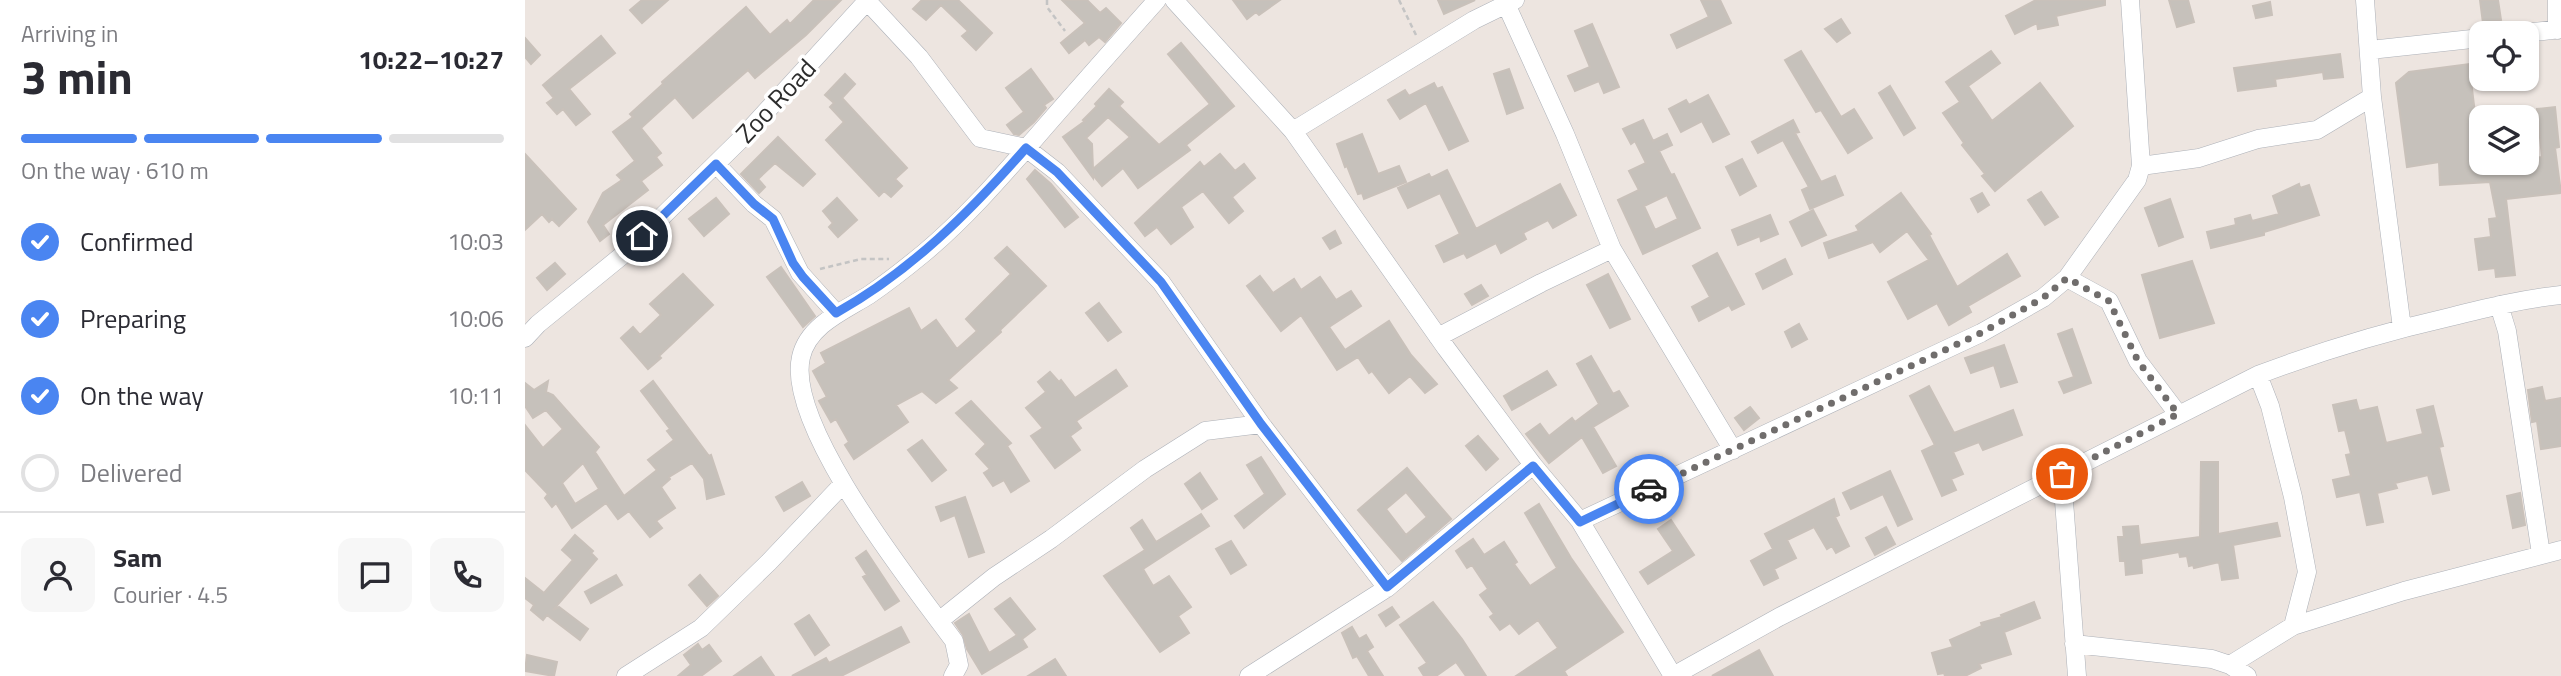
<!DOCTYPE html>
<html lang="en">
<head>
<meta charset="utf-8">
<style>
  :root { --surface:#fff; --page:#f7f7f7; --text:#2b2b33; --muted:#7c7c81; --line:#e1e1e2; --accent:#4a85f1 }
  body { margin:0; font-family:"Titillium Web",sans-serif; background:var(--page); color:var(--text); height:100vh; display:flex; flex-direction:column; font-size:26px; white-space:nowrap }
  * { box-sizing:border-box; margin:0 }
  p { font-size:23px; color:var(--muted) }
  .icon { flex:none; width:38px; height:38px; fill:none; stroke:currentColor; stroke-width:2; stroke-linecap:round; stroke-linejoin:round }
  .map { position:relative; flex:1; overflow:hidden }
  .sheet { display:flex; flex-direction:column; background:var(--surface); width:525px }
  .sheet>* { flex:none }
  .buttons { position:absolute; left:1944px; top:21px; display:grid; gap:14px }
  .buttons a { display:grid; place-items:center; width:70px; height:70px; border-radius:14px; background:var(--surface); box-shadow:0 2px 5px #0004; font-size:35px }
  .pin { position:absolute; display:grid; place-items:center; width:60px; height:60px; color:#fff; margin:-30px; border:4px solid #fff; border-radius:50%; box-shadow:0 2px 7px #0007 }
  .courier { position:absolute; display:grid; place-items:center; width:70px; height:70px; margin:-35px; border:5px solid #4a85f1; border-radius:50%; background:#fff; color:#222; box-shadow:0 2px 9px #0007 }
  .head em { font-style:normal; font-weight:700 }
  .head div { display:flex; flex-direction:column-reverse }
  .head { display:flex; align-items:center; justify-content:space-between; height:119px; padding:0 21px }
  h1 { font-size:46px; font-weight:700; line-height:52px }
  .bar { display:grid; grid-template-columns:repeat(4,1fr); gap:10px 7px; align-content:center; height:84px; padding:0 21px }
  .bar i { height:9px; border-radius:5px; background:var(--line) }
  .bar .selected { background:var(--accent) }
  .bar p { grid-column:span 4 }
  .line { display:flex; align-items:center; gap:18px; padding:0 21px; border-top:2px solid var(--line) }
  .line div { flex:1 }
  .round { display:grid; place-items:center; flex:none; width:74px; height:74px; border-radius:14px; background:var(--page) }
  ol { padding:0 21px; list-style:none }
  li { display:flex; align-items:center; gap:21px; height:77px }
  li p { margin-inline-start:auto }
  li .icon { padding:7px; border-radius:50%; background:var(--accent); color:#fff; stroke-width:4 }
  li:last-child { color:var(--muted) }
  li i { width:38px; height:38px; border:4px solid var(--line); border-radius:50% }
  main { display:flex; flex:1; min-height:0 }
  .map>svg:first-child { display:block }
  .building { fill:#c6c1bb; stroke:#c9c1ba; stroke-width:2; fill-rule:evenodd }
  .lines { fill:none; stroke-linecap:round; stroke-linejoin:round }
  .minor-casing { stroke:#adb1b8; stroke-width:19 }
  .path { stroke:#c4c4c4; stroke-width:2.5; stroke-dasharray:5 3.5; stroke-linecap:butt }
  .minor { stroke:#fff; stroke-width:18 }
  .done { stroke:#706d6c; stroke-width:7; stroke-dasharray:0 12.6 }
  .route { stroke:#4a85f1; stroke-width:9 }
  .labels { text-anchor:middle; stroke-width:7; stroke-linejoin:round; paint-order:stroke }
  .street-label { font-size:26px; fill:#2d2d2d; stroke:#fff }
</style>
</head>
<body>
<main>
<section class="sheet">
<div class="head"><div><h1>3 min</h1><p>Arriving in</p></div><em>10:22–10:27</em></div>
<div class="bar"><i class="selected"></i><i class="selected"></i><i class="selected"></i><i></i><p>On the way · 610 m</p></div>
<ol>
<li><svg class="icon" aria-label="check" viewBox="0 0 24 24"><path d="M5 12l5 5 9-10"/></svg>Confirmed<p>10:03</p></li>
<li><svg class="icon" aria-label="check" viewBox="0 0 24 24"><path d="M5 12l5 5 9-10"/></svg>Preparing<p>10:06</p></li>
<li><svg class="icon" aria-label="check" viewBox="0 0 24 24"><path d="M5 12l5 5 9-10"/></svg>On the way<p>10:11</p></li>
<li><i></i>Delivered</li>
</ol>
<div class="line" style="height:126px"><a class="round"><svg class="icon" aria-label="person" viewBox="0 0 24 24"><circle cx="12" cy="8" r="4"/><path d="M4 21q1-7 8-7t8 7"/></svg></a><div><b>Sam</b><p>Courier · 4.5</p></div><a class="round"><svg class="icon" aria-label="chat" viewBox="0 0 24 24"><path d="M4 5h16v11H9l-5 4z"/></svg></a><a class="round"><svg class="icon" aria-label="phone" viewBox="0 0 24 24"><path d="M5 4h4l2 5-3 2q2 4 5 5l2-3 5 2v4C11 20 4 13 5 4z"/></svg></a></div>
</section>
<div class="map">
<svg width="2036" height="676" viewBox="0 0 2036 676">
  <rect width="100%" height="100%" fill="#ede5e0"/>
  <path class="building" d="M117 0H143L117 23 105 10Z
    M289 0H316L281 35 230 78 223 70 168 118 150 97 116 128 136 153 131 157 137 165 116 181 123 190 78 225 84 234 75 241 63 222 78 193 97 180 92 175 110 161 88 132 108 117 105 114 138 84 137 82 221 7 245 35 262 20 265 24Z
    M397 0H433L467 33 451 50 437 36 443 31 416 5 401 20 388 9Z
    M537 0H562L575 13 581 8 596 23 580 42 574 37 564 45 560 40 544 53 536 43 560 23Z
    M708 0H755L734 15 731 12 722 19Z
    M913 0H950L919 14Z
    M1176 0H1195L1206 23 1152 48 1146 35 1184 17Z
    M1511 0H1580V5L1531 16 1533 25 1513 29 1512 23 1490 34 1481 16Z
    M1644 0H1663L1669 22 1652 27Z
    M1955 0H1973L1976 20 1958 23Z
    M1745 2 1747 15 1731 18 1728 6Z
    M1316 19 1325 33 1312 42 1300 29Z
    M1067 24 1094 87 1079 93 1074 81 1050 91 1043 76 1065 67 1050 31Z
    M76 36 90 53 44 89 65 114 51 125 38 109 32 114 22 103 29 98 18 85Z
    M0 38 15 55 6 64 0 57Z
    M656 43 709 106 661 145 665 150 613 188 598 168 577 186 568 175V178L538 137 560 121 558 120 572 106 570 104 584 89 598 102 594 106 634 145 685 104 643 54ZM583 117 605 137 568 169 567 144 561 138Z
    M1276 51 1316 117 1329 109 1347 138 1323 153 1296 110 1291 112 1260 60Z
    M1466 51 1475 63 1443 86 1467 121 1515 83 1548 126 1470 191 1457 176 1460 174 1437 145 1439 143 1418 113 1435 102 1421 82Z
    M1815 54 1818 77 1799 79 1798 72 1750 79 1751 86 1713 91 1709 68Z
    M1944 64 1956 163H2010L2009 158 2017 157 2012 109 2030 107 2034 147 2030 148 2036 193 1981 199 1990 275 1971 277 1970 268 1954 270 1950 239 1966 237 1964 219 1972 218 1965 182 1915 185 1914 162 1882 167 1871 83 1884 72Z
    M506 69 528 99 519 105 521 108 509 122 494 135 489 134 482 125 499 112 481 88Z
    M984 69 998 108 982 114 969 74Z
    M320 74 330 84 317 98 382 168 370 179 377 186 366 197 359 191 354 196 301 140 319 122 305 107 309 103 300 95Z
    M909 83 912 89 917 87 943 141 924 150 901 103 875 119 863 100 880 90 884 96Z
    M1365 86 1390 128 1379 135 1354 93Z
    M1183 95 1204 134 1188 142 1177 121 1156 132 1144 109 1161 100 1164 105Z
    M1118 120 1128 141 1142 134 1147 145 1134 151 1146 175 1149 174 1175 228 1118 254 1093 200 1114 190 1104 171 1121 163 1110 141 1106 144 1098 129ZM1142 195 1153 219 1130 230 1119 206Z
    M1268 120 1274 132 1270 133 1296 182 1310 176 1318 195 1285 209 1277 190 1284 187 1258 140 1233 153 1227 142Z
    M837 134 853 174 874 166 881 182 839 199 837 193 833 194 822 166 820 167 812 144Z
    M253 137 290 174 278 186 250 163 233 179 240 187 234 193 216 174Z
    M0 154 51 209 34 226 27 219 24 222 17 214 0 230Z
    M695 154 710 171 719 164 730 178 707 197 718 211 704 223 678 191 656 207 668 227 646 244 632 227 620 236 610 223 675 162 679 167Z
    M1217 159 1231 186 1215 195 1201 167Z
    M510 170 526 184 553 217 540 227 502 179Z
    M922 170 951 229 1035 184 1051 215 1028 228 1023 220 998 233 1001 239 976 253 971 243 942 258 939 253 919 262 911 246 935 234 915 193 883 208 873 188 904 174 906 178Z
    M1774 184 1775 188 1784 185 1794 215 1739 232V235L1686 248 1682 232 1711 225 1710 219 1725 215 1727 221 1754 214 1748 196Z
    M1516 192 1533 217 1520 225 1503 200Z
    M1376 193 1406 234 1404 235 1432 287 1482 254 1495 276 1443 306 1446 312 1424 325 1412 303 1383 319 1363 282 1404 260 1382 231 1355 252 1348 242 1304 258 1299 243 1334 231 1331 226Z
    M1457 193 1464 205 1453 212 1446 199Z
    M191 198 204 214 179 236 164 219Z
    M312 198 332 220 313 237 304 227 308 223 298 211Z
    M1645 199 1658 237 1634 246 1620 208Z
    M1288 210 1301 235 1277 246 1265 222Z
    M1245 215 1253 234 1236 241 1235 236 1213 245 1207 230Z
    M810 231 816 243 805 249 798 238Z
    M482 247 521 286 475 330 476 332 423 380 432 388 411 403 397 391 371 405 383 422 329 459 320 445 324 442 311 419 306 422 294 401 302 397 288 371 301 363 296 353 384 308 396 331 411 320 432 349 452 331 441 319 486 274 470 258Z
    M1192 253 1219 304 1207 310 1204 305 1174 321 1167 307 1185 297 1168 266Z
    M1260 259 1267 274 1238 289 1231 274Z
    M1667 261 1689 323 1635 338 1617 275Z
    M30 263 40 274 22 290 12 278Z
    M256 267 290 316 278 327 242 277Z
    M158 274 188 305 134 356 136 358 123 369 96 338 108 327 115 335 136 315 125 304Z
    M1083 274 1105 319 1085 328 1062 285Z
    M735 276 748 293 769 279 776 290 795 277 811 300 826 291 836 306 804 327 820 350 864 321 886 355 912 384 900 393 885 376 864 393 847 371 844 373 833 357 812 370 776 315 756 331 722 286Z
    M956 285 963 296 947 305 940 294Z
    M574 303 596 332 583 341 561 313Z
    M1274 324 1282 339 1267 347 1260 332Z
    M1547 329 1566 383 1539 393 1534 382 1549 377 1533 334Z
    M1479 345 1492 382 1476 387 1469 365 1446 373 1440 358Z
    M1066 356 1088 394 1094 391 1103 406 1068 427 1091 466 1078 473 1057 437 1024 463 1001 434 1015 424 1024 436 1047 418 1050 422 1074 404 1052 364Z
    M591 370 602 386 551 421 556 428 545 436 555 450 530 468 506 436 518 428 501 408 521 392 513 382 525 372 534 382 536 380 550 398Z
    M1022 371 1031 385 987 410 979 396Z
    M23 381 21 392 28 395 74 447 70 452 99 496 132 470 123 460 149 440 142 431 145 429 116 391 128 381 184 456 186 455 199 494 182 499 179 479 167 463 144 477 145 479 136 487 150 508 131 521 137 528 125 537 104 511 93 519 81 503 47 528 31 503 27 507 20 498 23 494 0 470V425L18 448 38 429 21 410 8 418 0 406V383L9 390ZM58 463 74 489 50 504 37 483Z
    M1404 386 1429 433 1488 410 1497 435 1458 450 1454 442 1428 452 1438 474 1426 479 1431 490 1417 496 1397 451 1410 445 1385 396Z
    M2017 387 2020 401 2036 398V446L2016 449 2012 421 2007 422 2003 390Z
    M1831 400 1834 411 1852 407 1861 443 1898 434 1892 410 1908 406 1918 446 1914 447 1924 490 1908 494 1903 475 1870 483 1872 488 1852 493 1858 522 1842 525 1835 492 1812 497 1808 480 1826 476 1821 455 1826 454 1820 430 1814 431 1808 405Z
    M446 401 486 443 482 446 504 481 486 492 479 480 468 486 459 473 465 469 451 454 461 444 431 413Z
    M1225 407 1234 418 1219 430 1210 418Z
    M953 436 973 459 961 470 941 446Z
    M397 440 421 470 407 481 383 450Z
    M736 457 760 494 719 528 710 516 740 494 722 465Z
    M1676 462H1693V534L1752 523 1755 536 1708 545 1713 578 1697 580 1694 562 1669 568 1668 565 1664 566 1662 556 1655 557 1654 552 1616 559 1617 573 1601 575 1600 561H1595L1593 537H1599L1598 527 1613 526 1615 545 1675 537Z
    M882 468 926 519 877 561 833 510ZM881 492 902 517 881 535 861 509Z
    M1365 471 1387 519 1373 526 1358 494 1326 509 1318 493Z
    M675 473 692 499 677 509 660 484Z
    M277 482 285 496 259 511 251 497Z
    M1995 493 2000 525 1988 528 1982 496Z
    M440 497 459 552 444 557 430 515 416 521 411 507Z
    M1309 499 1314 515 1310 517 1324 546 1311 553 1307 546 1302 549 1289 527 1262 540 1271 558 1249 569 1253 578 1239 585 1226 561 1248 549 1240 534Z
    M1014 504 1046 558 1098 632 1039 671 1042 676H991L1033 648 1013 620 994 634 985 623 975 630 965 617 969 614 955 595 963 589 947 565 942 568 931 551 948 539 959 555 979 542 992 562 989 564 1005 586 1032 568 1000 513Z
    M676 514 684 526 618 569 628 586 644 576 666 607 653 616 664 633 635 652 579 576 620 550 606 528 617 520 631 542Z
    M1146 520 1169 555 1123 584 1115 572 1148 551 1133 529Z
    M1361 527 1370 544 1350 555 1341 538Z
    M50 535 68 551 66 553 72 559 28 610 34 607 63 629 55 640 22 615 18 620 6 610 9 605 0 598V578L19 593 48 560 37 550Z
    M706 541 721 565 706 574 691 549Z
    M341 551 374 601 360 610 338 577 342 575 331 558Z
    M91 575 97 585 66 603 60 592Z
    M175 575 193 596 182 606 164 585Z
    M485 598 510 629 497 639 502 647 457 674 442 649 438 635 430 623 444 614 464 653 492 635 470 609Z
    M908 602 937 639 961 676H941L931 662 911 676H899L894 668 902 663 875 625Z
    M1509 602 1515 618 1479 632 1486 654 1454 664 1456 668 1440 676H1420L1419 673 1413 674 1407 653 1428 647 1425 640 1457 626 1456 623 1477 617 1476 615Z
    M867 607 874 617 861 626 854 615Z
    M284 615 304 645 290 655 270 624Z
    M376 627 384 642 316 676H267L301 658 304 663Z
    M827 627 834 639 841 635 848 647 842 651 858 676H844L832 656 828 658 817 633Z
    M173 644 177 650 184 645 196 661 176 676H153L166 665 159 655Z
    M1234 650 1248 676H1187Z
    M2 655 32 662 29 676 0 671Z
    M236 657 249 676H209Z
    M530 659 541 676H503Z"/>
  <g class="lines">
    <g class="minor-casing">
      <path id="minor" d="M649 0 768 131 921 348 1008 465 1055 521 1148 676
        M1840 0 1847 97 1877 328
        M342 1 394 57 455 138 501 148 532 172 636 282 736 424 862 588
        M981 4 1040 134 1087 249 1208 450
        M2032 30V0
        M2000 33 2036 29
        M1845 50 1956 38
        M768 131 949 20 990 0
        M191 164 229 204 248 219 275 273 311 313
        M1616 166 1674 158 1733 139 1792 130 1847 97
        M1542 278 1584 301 1613 361 1653 414
        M1974 305 1982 331 2016 554
        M913 337 1016 283 1087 249
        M0 338 13 324 99 254 216 139 343 0
        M1733 375 1745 406 1768 497 1782 572 1768 626
        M1537 474 1552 676
        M1055 521 1456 333 1518 298 1542 278 1612 180 1616 166 1605 0
        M414 621 469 577 526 539 620 469 680 431 736 424
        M1549 644 1687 659 1705 665 1722 676
        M1705 665 1768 626 1879 591 2036 550
        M101 676 176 628 244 562 318 484
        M428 676 434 665 429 641C388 585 260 426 276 357 283 325 320 310 344 295 363 282 382 267 399 253 441 218 477 176 513 135 552 90 592 45 632 0
        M724 676 862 588 1008 465
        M1148 676 1254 617 1733 375C1796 351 1859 332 1925 317 1961 308 1998 299 2036 295"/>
    </g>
    <path class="path" d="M522 0V7L540 31
      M874 0 891 35
      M295 269 336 259H364"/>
    <use href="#minor" class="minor"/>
  </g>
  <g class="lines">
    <path class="done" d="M1124 489 1456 333 1518 298 1542 278 1584 301 1613 361 1653 414 1537 474"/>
    <path class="route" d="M117 236 191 164 229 204 248 219 268 263 278 277 311 313C386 271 445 212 501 148L532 172 636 282 736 424 862 587 1008 466 1055 522 1124 489"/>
  </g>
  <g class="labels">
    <g class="street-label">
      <text transform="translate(251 101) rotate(-47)" y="9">Zoo Road</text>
    </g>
  </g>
</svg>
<div class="buttons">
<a><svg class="icon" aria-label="locate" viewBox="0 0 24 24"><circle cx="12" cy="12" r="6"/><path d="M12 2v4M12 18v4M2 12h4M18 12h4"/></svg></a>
<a><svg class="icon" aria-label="layers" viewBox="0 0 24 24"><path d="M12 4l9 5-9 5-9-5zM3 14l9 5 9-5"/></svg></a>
</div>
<div class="pin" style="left:1537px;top:474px;background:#ea580c"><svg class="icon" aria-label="bag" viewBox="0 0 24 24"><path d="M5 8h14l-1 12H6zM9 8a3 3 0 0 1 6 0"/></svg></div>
<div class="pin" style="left:117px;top:236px;background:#1f2937"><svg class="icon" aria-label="home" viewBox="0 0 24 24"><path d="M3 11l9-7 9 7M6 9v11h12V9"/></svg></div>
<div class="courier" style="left:1124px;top:489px"><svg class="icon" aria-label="car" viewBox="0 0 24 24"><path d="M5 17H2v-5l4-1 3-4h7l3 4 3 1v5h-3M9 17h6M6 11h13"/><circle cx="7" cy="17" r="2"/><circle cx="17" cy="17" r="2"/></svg></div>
</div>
</main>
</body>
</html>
